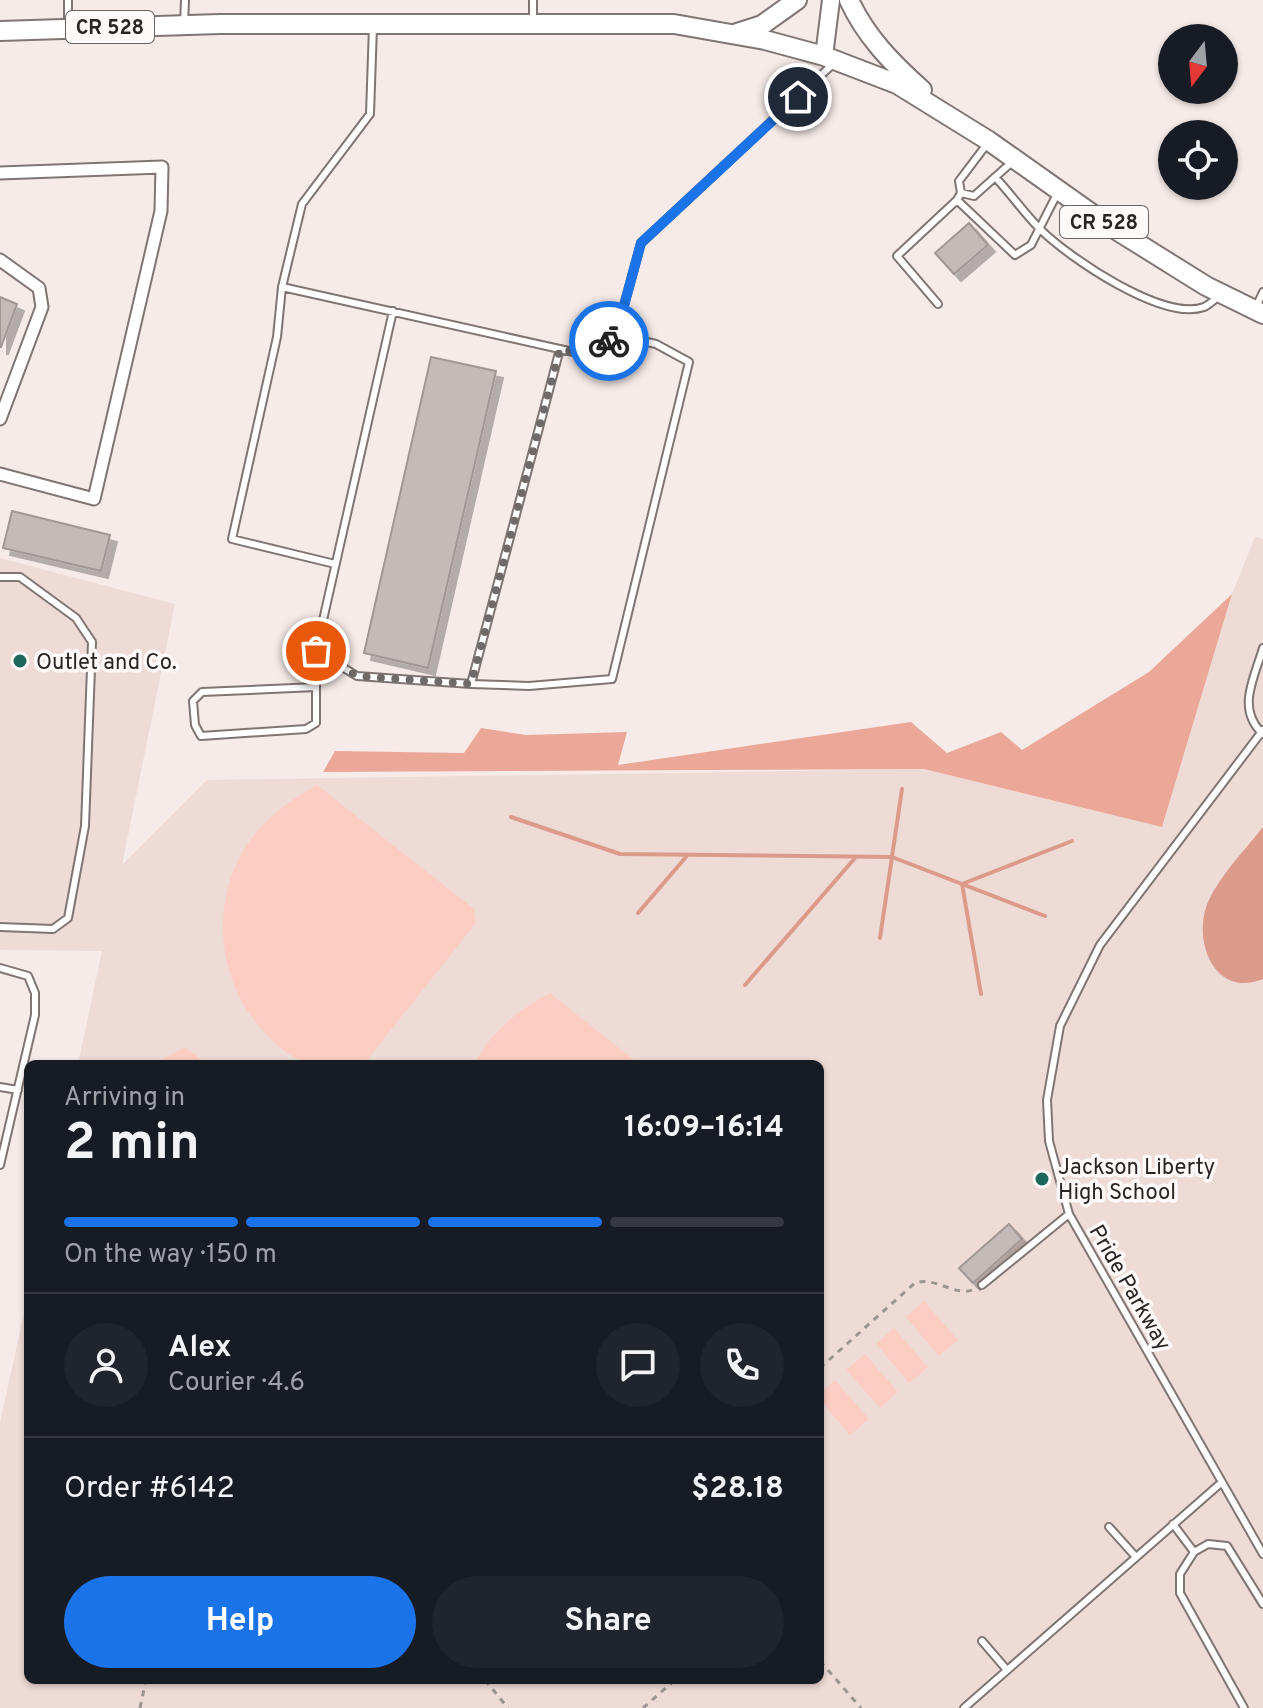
<!DOCTYPE html>
<html lang="en">
<head>
<meta charset="utf-8">
<style>
  :root { --surface:#171b24; --page:#20242c; --text:#f1f3f6; --muted:#9ea1a6; --line:#363941; --accent:#1a73e8 }
  body { margin:0; font-family:Overpass,sans-serif; background:var(--page); color:var(--text); height:100vh; display:flex; flex-direction:column; font-size:30px; white-space:nowrap }
  * { box-sizing:border-box; margin:0 }
  p { font-size:26px; color:var(--muted) }
  .icon { flex:none; width:44px; height:44px; fill:none; stroke:currentColor; stroke-width:2; stroke-linecap:round; stroke-linejoin:round }
  .map { position:relative; flex:1; overflow:hidden }
  .details { position:absolute; left:24px; top:1060px; width:800px; height:624px; display:flex; flex-direction:column; background:var(--surface); border-radius:12px; box-shadow:0 2px 6px #0004 }
  .details>* { flex:none }
  .needle { width:52px; rotate:196deg }
  .tools { position:absolute; left:1158px; top:24px; display:grid; gap:16px }
  .tools a { display:grid; place-items:center; width:80px; height:80px; border-radius:50%; background:var(--surface); box-shadow:0 2px 6px #0004; font-size:40px }
  .pin { position:absolute; display:grid; place-items:center; width:68px; height:68px; color:#fff; margin:-34px; border:4px solid #fff; border-radius:50%; box-shadow:0 2px 8px #0007 }
  .courier { position:absolute; display:grid; place-items:center; width:80px; height:80px; margin:-40px; border:6px solid #1a73e8; border-radius:50%; background:#fff; color:#222; box-shadow:0 2px 10px #0007 }
  .summary em { font-style:normal; font-weight:700 }
  .summary div { display:flex; flex-direction:column-reverse }
  .summary { display:flex; align-items:center; justify-content:space-between; height:136px; padding:0 40px }
  h1 { font-size:52px; font-weight:700; line-height:60px }
  .bar { display:grid; grid-template-columns:repeat(4,1fr); gap:12px 8px; align-content:center; height:96px; padding:0 40px }
  .bar i { height:10px; border-radius:6px; background:var(--line) }
  .bar .selected { background:var(--accent) }
  .bar p { grid-column:span 4 }
  .line { display:flex; align-items:center; gap:20px; padding:0 40px; border-top:2px solid var(--line) }
  .line div { flex:1 }
  .round { display:grid; place-items:center; flex:none; width:84px; height:84px; border-radius:42px; background:var(--page) }
  .primary-button { display:flex; gap:16px; margin-top:auto; padding:16px 40px }
  .primary-button a { flex:1; height:92px; border-radius:48px; background:var(--accent); color:#fff; font-size:32px; font-weight:700; line-height:92px; text-align:center }
  .primary-button a+a { background:var(--page); color:var(--text) }
  .map>svg:first-child { display:block }
  .built { fill:#eedbd6 }
  .green { fill:#fbcdc3 }
  .forest { fill:#eba899 }
  .water { fill:#dc9a8b }
  .lines { fill:none; stroke-linecap:round; stroke-linejoin:round }
  .stream { stroke:#dc9a8b; stroke-width:4 }
  .building { fill:#c4bab8; stroke:#a19795; stroke-width:2; filter:url(#shadow) }
  .lane-casing { stroke:#7f7573; stroke-width:10 }
  .street-casing { stroke:#7f7573; stroke-width:15 }
  .secondary-casing { stroke:#7f7573; stroke-width:20 }
  .primary-casing { stroke:#7f7573; stroke-width:22 }
  .path { stroke:#9b9491; stroke-width:3; stroke-dasharray:6 6; stroke-linecap:butt }
  .lane { stroke:#fff; stroke-width:6 }
  .street { stroke:#fff; stroke-width:11 }
  .secondary { stroke:#fff; stroke-width:16 }
  .primary { stroke:#fff; stroke-width:18 }
  .done { stroke:#6f6a68; stroke-width:8; stroke-dasharray:0 14.4 }
  .route { stroke:#1a73e8; stroke-width:10 }
  .poi-dot { fill:#1d665d; stroke:#fefaf9; stroke-width:3 }
  .labels { text-anchor:middle; stroke-width:7; stroke-linejoin:round; paint-order:stroke }
  .shield { fill:#fefaf9; stroke:#686463; stroke-width:2 }
  .shield-label { font-size:20px; font-weight:bold; fill:#272423 }
  .poi-label { font-size:22px; fill:#272423; stroke:#fefaf9; text-anchor:start }
  .street-label { font-size:22px; fill:#272423; stroke:#fefaf9 }
</style>
</head>
<body>
<div class="map">
<svg width="1263" height="1708" viewBox="0 0 1263 1708">
  <defs>
    <filter id="shadow"><feDropShadow dx="7" dy="7" stdDeviation="0" flood-color="#0004"/></filter>
  </defs>
  <rect width="100%" height="100%" fill="#f6ebe8"/>
  <path class="built" d="M1255 537 1263 539V1708H0V1423L28 1294V1680H820V1064H78L102 951 0 950V558L175 604 122 865 207 780 924 769 1162 827 1232 594Z"/>
  <path class="green" d="M317 785 474 909 476 923 364 1064C347 1064 324 1068 308 1063 286 1057 265 1035 252 1017 213 965 213 885 255 834 272 813 294 798 317 785Z
    M550 993 639 1064H474C491 1032 518 1010 550 993Z
    M185 1047 207 1064H154Z
    M924 1301 958 1340 939 1356 906 1317Z
    M894 1328 928 1367 909 1383 876 1344Z
    M865 1354 898 1392 880 1408 846 1370Z
    M835 1380 869 1419 850 1435 820 1400V1393Z"/>
  <path class="forest" d="M1232 594 1162 827 924 769 323 772 335 751 464 753 481 728 526 735 627 732 618 765 911 722 947 753 1001 732 1022 750 1149 672Z"/>
  <path class="water" d="M1263 827V979C1214 999 1192 940 1208 902 1220 875 1245 850 1263 827Z"/>
  <g class="lines">
    <path class="stream" d="M511 817 620 854 892 857 1045 916
      M638 913 686 857
      M880 938 902 789
      M745 985 855 858
      M981 994 962 884 1072 841"/>
  </g>
  <path class="building" d="M969 223 988 245 954 274 935 253Z
    M0 297 17 304 1 347H0Z
    M431 357 496 371 428 668 364 653Z
    M12 511 110 535 101 571 3 548Z
    M1009 1224 1022 1239 973 1283 959 1268Z"/>
  <g class="lines">
    <g class="lane-casing">
      <path id="lane" d="M68 0V25
        M533 0V23
        M184 24 185 0
        M373 26 370 114 302 204 282 287 591 356 616 335 641 243 833 64
        M995 177C1011 194 1024 213 1040 229 1068 257 1163 322 1204 307 1209 305 1215 299 1219 296
        M961 193 974 196 1012 162
        M957 200 1015 255 1031 245 1057 194
        M282 287 277 337 232 539 335 564
        M938 304 897 256 957 200 961 193 959 181 987 144
        M1256 307 1263 292
        M393 311 316 651 357 676 471 684 560 349
        M0 577H20L76 618 92 642 85 826 68 918 53 929 0 927
        M1263 648C1254 679 1236 709 1263 734
        M471 684 529 686 612 679 689 362 656 344 616 335
        M316 687 202 692 193 701 195 725 201 736 306 729 316 723V651
        M1263 730 1100 945 1060 1026 1047 1100 1049 1141 1069 1214 1263 1554
        M0 968 28 976 35 993V1015L0 1165
        M0 1087 18 1090
        M982 1285 1069 1214
        M1173 1524 1194 1552 1180 1574V1593L1244 1708
        M1109 1527 1136 1557
        M1194 1552 1208 1544 1227 1546 1263 1604
        M982 1641 1007 1670
        M964 1708 1222 1482"/>
    </g>
    <g class="street-casing">
      <path id="street" d="M0 173 162 167 161 211 94 499 0 474
        M0 260 39 288 42 307 0 419"/>
    </g>
    <g class="secondary-casing">
      <path id="secondary" d="M824 56 831 0"/>
    </g>
    <g class="primary-casing">
      <path id="primary" d="M849 0C866 37 892 63 922 90
        M0 31 220 24H674L765 40 824 56 897 84 989 141 1105 223 1206 286 1263 314
        M737 33 762 25 797 0"/>
    </g>
    <path class="path" d="M396 1064H413
      M820 1368 915 1283C937 1276 955 1298 975 1289
      M820 1661 861 1708
      M485 1680 508 1708
      M140 1708 146 1680
      M643 1708 675 1680"/>
    <use href="#lane" class="lane"/>
    <use href="#street" class="street"/>
    <use href="#secondary" class="secondary"/>
    <use href="#primary" class="primary"/>
  </g>
  <g class="lines">
    <path class="done" d="M316 651 357 676 471 684 560 349 591 356 609 341"/>
    <path class="route" d="M609 341 616 335 641 243 798 97"/>
  </g>
  <g class="poi-dot">
    <circle cx="20" cy="661" r="8"/>
    <circle cx="1042" cy="1179" r="8"/>
  </g>
  <g class="labels">
    <g class="shield">
      <rect x="66" y="11" width="88" height="32" rx="6"/>
      <rect x="1060" y="206" width="88" height="32" rx="6"/>
    </g>
    <g class="shield-label">
      <text x="110" y="34">CR 528</text>
      <text x="1104" y="229">CR 528</text>
    </g>
    <g class="poi-label">
      <text x="36" y="669">Outlet and Co.</text>
      <text x="1058" y="1174">Jackson Liberty<tspan x="1058" dy="25">High School</tspan></text>
    </g>
    <g class="street-label">
      <text transform="translate(1131 1287) rotate(60)" y="8">Pride Parkway</text>
    </g>
  </g>
</svg>
<div class="tools">
<a><svg class="needle" viewBox="-14 -14 28 28"><path d="M0-13l5 13h-10z" fill="#e53935"/><path d="M0 13l5-13h-10z" fill="#9ea1a6"/></svg></a>
<a><svg class="icon" aria-label="locate" viewBox="0 0 24 24"><circle cx="12" cy="12" r="6"/><path d="M12 2v4M12 18v4M2 12h4M18 12h4"/></svg></a>
</div>
<div class="pin" style="left:316px;top:651px;background:#ea580c"><svg class="icon" aria-label="bag" viewBox="0 0 24 24"><path d="M5 8h14l-1 12H6zM9 8a3 3 0 0 1 6 0"/></svg></div>
<div class="pin" style="left:798px;top:97px;background:#1f2937"><svg class="icon" aria-label="home" viewBox="0 0 24 24"><path d="M3 11l9-7 9 7M6 9v11h12V9"/></svg></div>
<div class="courier" style="left:609px;top:341px"><svg class="icon" aria-label="bike" viewBox="0 0 24 24"><circle cx="6" cy="16" r="4"/><circle cx="18" cy="16" r="4"/><path d="M6 16l4-8h5l3 8M10 8l3 8H6M13 5h3"/></svg></div>
<section class="details">
<div class="summary"><div><h1>2 min</h1><p>Arriving in</p></div><em>16:09–16:14</em></div>
<div class="bar"><i class="selected"></i><i class="selected"></i><i class="selected"></i><i></i><p>On the way · 150 m</p></div>
<div class="line" style="height:144px"><a class="round"><svg class="icon" aria-label="person" viewBox="0 0 24 24"><circle cx="12" cy="8" r="4"/><path d="M4 21q1-7 8-7t8 7"/></svg></a><div><b>Alex</b><p>Courier · 4.6</p></div><a class="round"><svg class="icon" aria-label="chat" viewBox="0 0 24 24"><path d="M4 5h16v11H9l-5 4z"/></svg></a><a class="round"><svg class="icon" aria-label="phone" viewBox="0 0 24 24"><path d="M5 4h4l2 5-3 2q2 4 5 5l2-3 5 2v4C11 20 4 13 5 4z"/></svg></a></div>
<div class="line" style="height:104px"><div>Order #6142</div><b>$28.18</b></div>
<div class="primary-button"><a>Help</a><a>Share</a></div>
</section>
</div>
</body>
</html>
